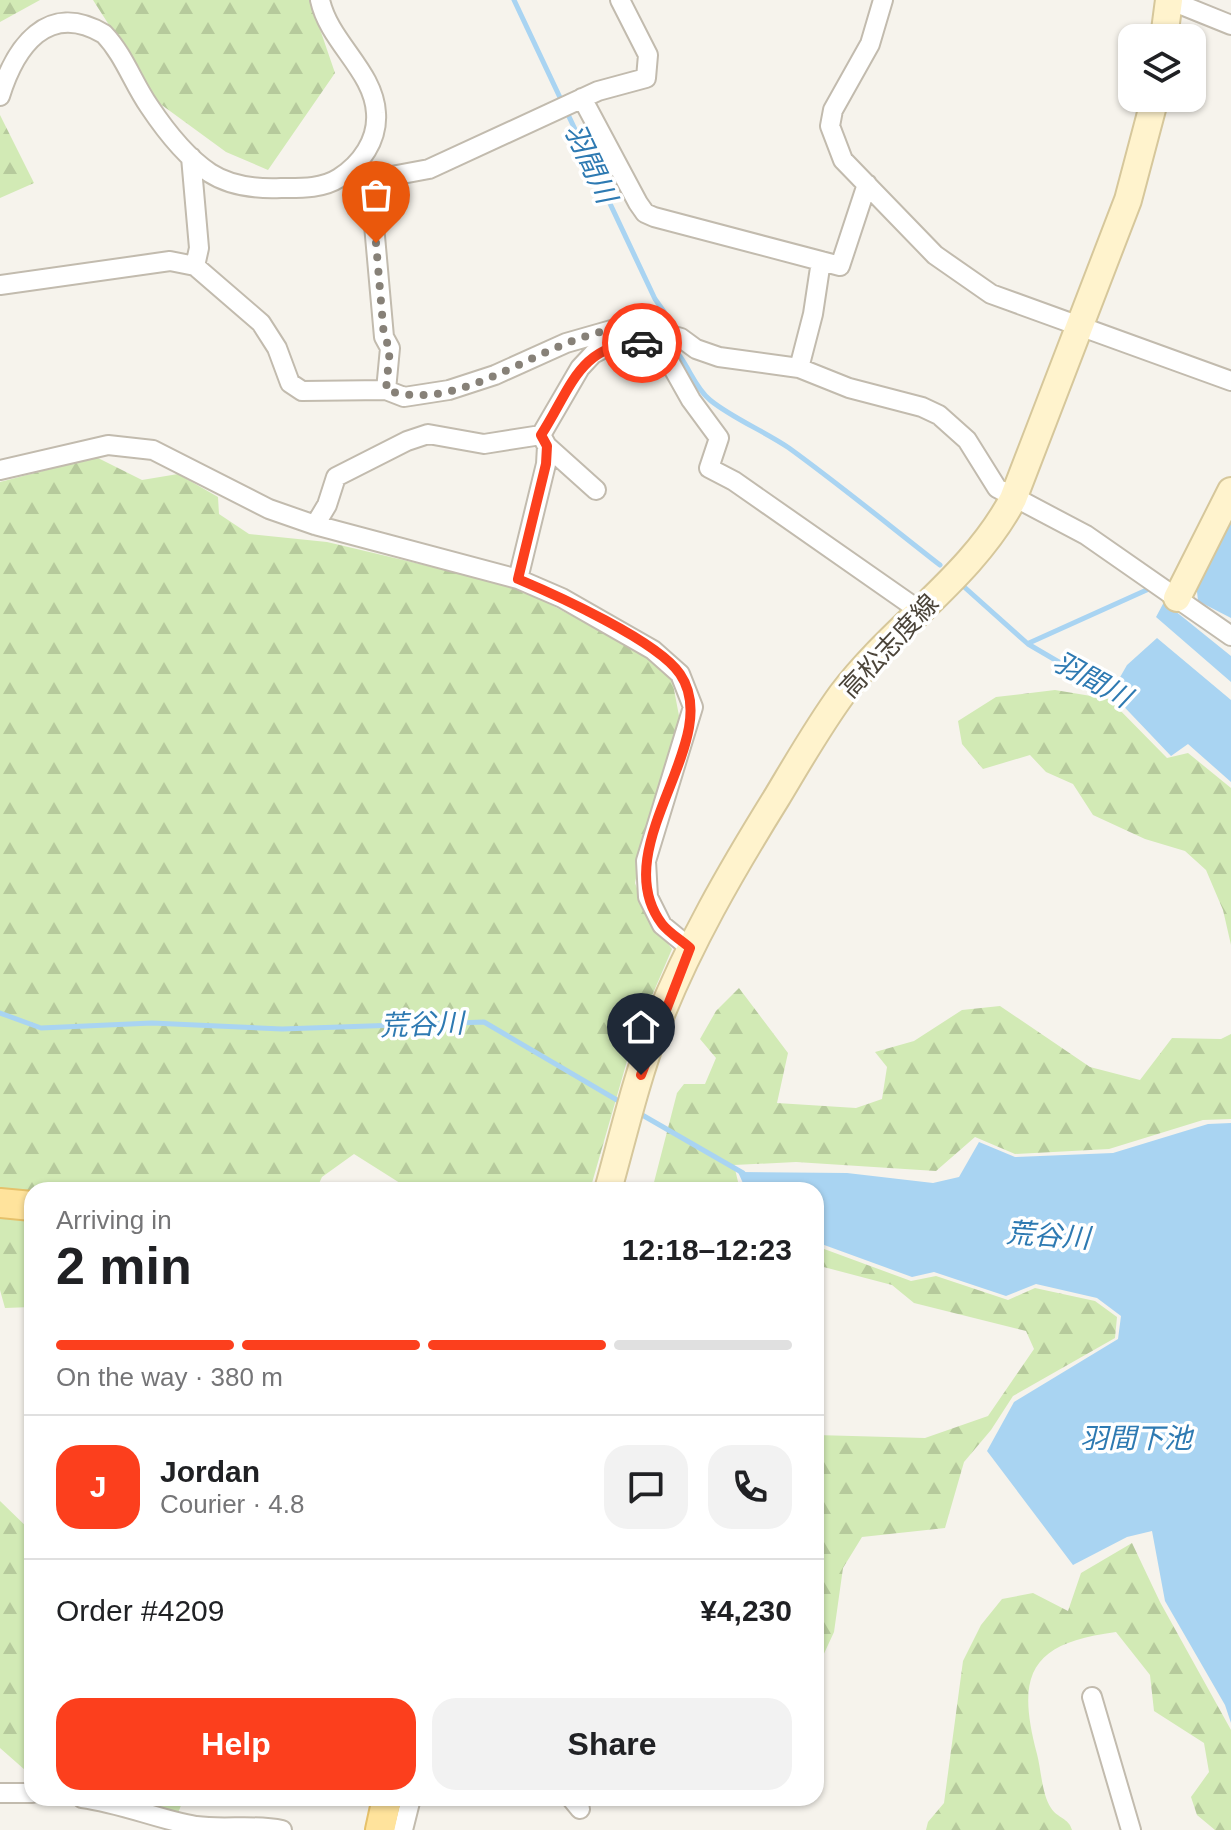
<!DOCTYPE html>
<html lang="en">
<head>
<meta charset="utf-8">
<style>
  :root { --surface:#fff; --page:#f2f2f2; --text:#202124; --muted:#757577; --line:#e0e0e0; --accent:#fc3f1d }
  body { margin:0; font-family:Arial,"Noto Sans JP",sans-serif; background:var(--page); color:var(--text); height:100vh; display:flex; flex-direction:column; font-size:30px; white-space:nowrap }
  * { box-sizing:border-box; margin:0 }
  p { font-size:26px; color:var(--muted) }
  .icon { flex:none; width:44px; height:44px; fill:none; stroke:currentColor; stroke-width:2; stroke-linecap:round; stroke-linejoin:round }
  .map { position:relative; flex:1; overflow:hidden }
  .drawer { position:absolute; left:24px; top:1182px; width:800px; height:624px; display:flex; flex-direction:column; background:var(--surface); border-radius:24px; box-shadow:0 2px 6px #0004 }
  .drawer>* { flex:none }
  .fabs { position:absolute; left:1118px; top:24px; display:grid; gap:16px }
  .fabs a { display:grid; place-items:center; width:88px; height:88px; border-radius:16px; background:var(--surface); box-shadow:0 2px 6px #0004; font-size:40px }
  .pin { position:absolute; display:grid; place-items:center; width:68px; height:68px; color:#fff; margin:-82px -34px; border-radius:50% 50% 50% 0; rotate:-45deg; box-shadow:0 0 8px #0007 }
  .pin .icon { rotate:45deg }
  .courier { position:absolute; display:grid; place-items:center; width:80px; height:80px; margin:-40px; border:6px solid #fc3f1d; border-radius:50%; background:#fff; color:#222; box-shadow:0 2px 10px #0007 }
  .headline em { font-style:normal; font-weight:800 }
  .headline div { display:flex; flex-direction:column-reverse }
  .headline { display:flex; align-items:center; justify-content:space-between; height:136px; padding:0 32px }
  h1 { font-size:52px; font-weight:800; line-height:60px }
  .bar { display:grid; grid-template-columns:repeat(4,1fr); gap:12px 8px; align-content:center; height:96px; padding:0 32px }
  .bar i { height:10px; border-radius:6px; background:var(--line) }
  .bar .on { background:var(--accent) }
  .bar p { grid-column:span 4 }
  .line { display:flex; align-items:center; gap:20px; padding:0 32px; border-top:2px solid var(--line) }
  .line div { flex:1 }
  .round { display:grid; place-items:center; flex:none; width:84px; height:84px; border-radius:24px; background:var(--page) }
  .button { display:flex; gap:16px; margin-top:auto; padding:16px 32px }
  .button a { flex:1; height:92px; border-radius:24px; background:var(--accent); color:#fff; font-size:32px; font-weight:800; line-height:92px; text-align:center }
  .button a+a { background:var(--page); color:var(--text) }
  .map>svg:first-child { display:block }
  .forest { fill:url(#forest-firs) }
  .water { fill:#a9d4f2 }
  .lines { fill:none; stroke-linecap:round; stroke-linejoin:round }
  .stream { stroke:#a9d4f2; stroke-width:5 }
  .street-casing { stroke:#c2bbae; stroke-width:22 }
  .secondary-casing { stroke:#d6c79b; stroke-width:30 }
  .primary-casing { stroke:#e6c16a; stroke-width:32 }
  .street { stroke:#fff; stroke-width:18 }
  .secondary { stroke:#fff3cd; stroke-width:26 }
  .primary { stroke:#ffe39c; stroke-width:28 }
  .done { stroke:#878178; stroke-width:8; stroke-dasharray:0 14.4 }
  .route { stroke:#fc3f1d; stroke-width:10 }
  .labels { text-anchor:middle; stroke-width:7; stroke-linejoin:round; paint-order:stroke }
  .street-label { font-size:26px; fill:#4b4439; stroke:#fff }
  .water-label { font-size:28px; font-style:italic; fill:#2e7ab2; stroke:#fff }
</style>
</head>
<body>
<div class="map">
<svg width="1231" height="1830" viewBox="0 0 1231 1830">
  <defs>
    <pattern id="forest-firs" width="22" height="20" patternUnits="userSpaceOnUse" patternTransform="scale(2)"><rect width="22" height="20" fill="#d2eab5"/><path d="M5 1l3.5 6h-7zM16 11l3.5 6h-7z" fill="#b6ca9c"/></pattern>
  </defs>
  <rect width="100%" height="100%" fill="#f6f3ec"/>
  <path class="forest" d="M0 0H40L0 22Z
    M93 0H310L335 73 268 170 226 152 159 103Z
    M0 115 34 183 0 198Z
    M96 457 142 480 178 474 218 497 219 514 249 534 327 542 517 587 645 654 672 679 680 721 644 840 635 883 648 917 672 949 633 1040 590 1190H411L354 1154 322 1177 316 1190H32V1194L0 1190V482Z
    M1055 690 1109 699 1167 758 1188 753 1231 788V945L1223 910 1206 870 1185 851 1145 839 1093 815 1073 784 1046 772 1030 755 983 769 962 744 958 721 996 697Z
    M739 988 788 1053 777 1103 856 1108 882 1099 887 1067 875 1052 914 1041 962 1010 1000 1006 1090 1067 1140 1080 1172 1038 1221 1039 1231 1034V1119L1203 1120 1109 1149 1015 1154 975 1137 936 1171 796 1162 734 1165 740 1190H652L677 1093 684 1084H705L716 1058 700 1039 716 1011Z
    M0 1217 32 1220V1307L5 1308 0 1290Z
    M816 1246 911 1281 936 1276 1008 1300 1035 1288 1095 1301 1117 1317 1115 1338 1013 1396 991 1430 964 1462 945 1528 862 1537 843 1568 834 1632 816 1671V1435L925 1438 988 1416 1034 1349 1026 1331 914 1303 892 1285 816 1265Z
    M0 1501 32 1532V1769L25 1770 0 1748Z
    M1132 1543 1160 1602 1231 1730V1830H1215L1197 1815 1191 1797 1209 1772 1204 1743 1154 1711 1150 1675 1116 1632C1032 1643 1015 1672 1037 1754 1041 1769 1042 1795 1051 1808 1057 1818 1069 1818 1072 1830H926L928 1822 944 1803 963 1661 981 1625 1002 1599 1033 1593 1068 1611 1081 1573Z
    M131 1798H184L178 1813 149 1811Z"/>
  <path class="water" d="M1231 511V618L1198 601 1196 582Z
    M1164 602 1231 656V682L1156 617Z
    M1157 638 1231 700V782L1188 744 1171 756 1111 693 1127 665Z
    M1231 1123V1723L1225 1705 1165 1601 1152 1531 1127 1537 1073 1565 987 1451 1014 1402 1118 1339 1121 1316 1097 1298 1036 1284 1006 1296 934 1272 912 1277 816 1242V1190H746L738 1172 847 1173 933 1183 959 1177 979 1142 1015 1157 1113 1153 1208 1124Z"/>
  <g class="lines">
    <path class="stream" d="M514 0 655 299 672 323
      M667 342C688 360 692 385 710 400 732 418 764 431 789 448 840 485 890 526 940 565
      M962 585 1028 644 1117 696
      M1029 643 1151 588
      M0 1013 41 1028 152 1023 282 1029 484 1022 622 1103
      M637 1112 743 1173"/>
    <g class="street-casing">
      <path id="street" d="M883 0 870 44 833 110 830 126 843 160 935 255 991 294 1231 381
        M1169 0 1231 25
        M0 96C15 48 47 0 104 34 124 55 133 83 149 106 165 130 186 157 210 173 230 186 257 189 281 188 300 188 322 189 339 178 361 164 378 140 376 113 374 71 329 42 320 0
        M582 98 638 203 645 213 654 217 840 266 867 184
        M191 157 199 248 195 266
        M347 174 370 180 429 169 598 91 646 78 648 55 620 0
        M370 180 384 337 390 348 386 390
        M0 285 170 261 195 266 261 323 277 348 290 383 302 391 386 390 404 397 449 390 495 375 566 343 622 327H643L681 338 696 349 719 357 799 368 849 388 922 407 939 415 967 440 997 488 1086 535 1231 636
        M799 368 813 314 821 261
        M547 446 596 490
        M0 470 108 445 153 450 269 509 315 525 518 579 562 598 653 650 680 674 693 707 646 861 648 897 662 925 690 948
        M315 525 327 505 336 477 407 441 428 434 484 444 541 435 580 368 593 354 610 345 640 342 664 352 691 400 719 438 709 468 734 481 920 611
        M518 579 546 464 547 446 541 435
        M1092 1697 1131 1830
        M0 1793H32
        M82 1798C121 1803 157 1819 196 1826 225 1830 253 1824 282 1830
        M571 1798 580 1809
        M403 1830 411 1798"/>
    </g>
    <g class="secondary-casing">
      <path id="secondary" d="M1164 38 1169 0
        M1177 598 1231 491
        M608 1190C623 1136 636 1080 656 1027 688 945 731 871 777 797 798 762 818 727 842 694 894 625 972 577 1013 499L1128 200 1155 98"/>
    </g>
    <g class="primary-casing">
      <path id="primary" d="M0 1203 32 1206
        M380 1830 387 1798"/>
    </g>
    <use href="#street" class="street"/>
    <use href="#secondary" class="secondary"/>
    <use href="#primary" class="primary"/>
  </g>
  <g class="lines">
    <path class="done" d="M376 243 384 337 390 348 386 390C475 420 566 310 658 330L653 345 642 343"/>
    <path class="route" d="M641 1075 690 948C681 940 669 933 662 924 604 847 726 741 680 674 658 641 556 595 518 579L546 464 547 446 541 435C571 389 579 343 642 343"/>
  </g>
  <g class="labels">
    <g class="street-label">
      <text transform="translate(889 646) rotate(-47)" y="9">高松志度線</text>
    </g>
    <g class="water-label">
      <text transform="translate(591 163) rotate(65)" y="10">羽間川</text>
      <text transform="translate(1092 679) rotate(29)" y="10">羽間川</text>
      <text transform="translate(422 1024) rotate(-2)" y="10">荒谷川</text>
      <text transform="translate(1048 1235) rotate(4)" y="10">荒谷川</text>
      <text x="1136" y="1448">羽間下池</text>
    </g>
  </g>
</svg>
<div class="fabs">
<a><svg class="icon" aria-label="layers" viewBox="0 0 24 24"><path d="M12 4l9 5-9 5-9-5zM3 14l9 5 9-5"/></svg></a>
</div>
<div class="pin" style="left:376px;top:243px;background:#ea580c"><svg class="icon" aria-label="bag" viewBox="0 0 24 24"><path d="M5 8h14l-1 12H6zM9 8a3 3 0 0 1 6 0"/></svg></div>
<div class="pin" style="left:641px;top:1075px;background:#1f2937"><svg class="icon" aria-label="home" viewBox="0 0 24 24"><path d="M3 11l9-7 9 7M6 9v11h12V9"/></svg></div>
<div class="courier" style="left:642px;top:343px"><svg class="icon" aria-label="car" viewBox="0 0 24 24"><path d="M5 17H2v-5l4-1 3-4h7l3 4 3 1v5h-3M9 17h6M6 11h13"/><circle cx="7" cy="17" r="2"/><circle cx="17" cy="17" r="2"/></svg></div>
<section class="drawer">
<div class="headline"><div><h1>2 min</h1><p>Arriving in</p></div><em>12:18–12:23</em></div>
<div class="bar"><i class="on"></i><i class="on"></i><i class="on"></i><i></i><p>On the way · 380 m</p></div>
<div class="line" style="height:144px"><b class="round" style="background:var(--accent);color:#fff">J</b><div><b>Jordan</b><p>Courier · 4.8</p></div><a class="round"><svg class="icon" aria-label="chat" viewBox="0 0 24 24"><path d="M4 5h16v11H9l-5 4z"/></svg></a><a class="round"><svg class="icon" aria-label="phone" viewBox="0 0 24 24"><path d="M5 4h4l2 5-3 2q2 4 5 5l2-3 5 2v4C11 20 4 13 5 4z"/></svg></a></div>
<div class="line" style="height:104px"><div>Order #4209</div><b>¥4,230</b></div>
<div class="button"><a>Help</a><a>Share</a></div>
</section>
</div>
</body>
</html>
